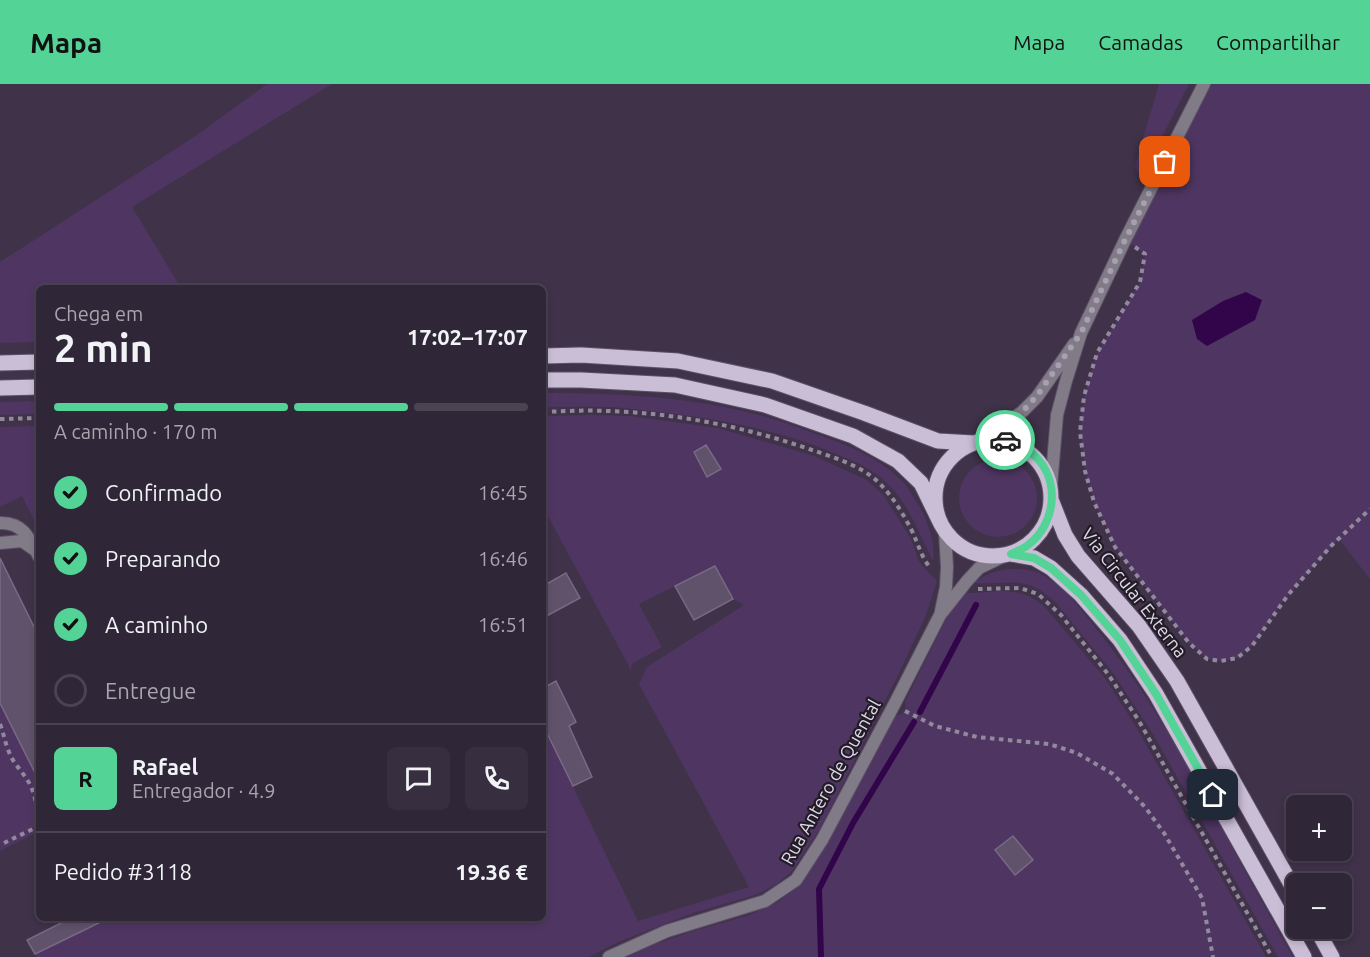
<!DOCTYPE html>
<html lang="pt">
<head>
<meta charset="utf-8">
<style>
  :root { --surface:#2f2637; --page:#372e3f; --text:#f1f3f6; --muted:#a7a5ad; --line:#4a4352; --accent:#54d396 }
  body { margin:0; font-family:Ubuntu,sans-serif; background:var(--page); color:var(--text); height:100vh; display:flex; flex-direction:column; font-size:22px; white-space:nowrap }
  * { box-sizing:border-box; margin:0 }
  p { font-size:20px; color:var(--muted) }
  .icon { flex:none; width:33px; height:33px; fill:none; stroke:currentColor; stroke-width:2; stroke-linecap:round; stroke-linejoin:round }
  .map { position:relative; flex:1; overflow:hidden }
  .side { position:absolute; left:36px; top:201px; width:510px; height:636px; display:flex; flex-direction:column; background:var(--surface); border-radius:9px; box-shadow:0 3px 9px #0003,0 0 0 2px var(--line) }
  .side>* { flex:none }
  .buttons { position:absolute; left:1286px; top:711px; display:grid; gap:12px }
  .buttons a { display:grid; place-items:center; width:66px; height:66px; border-radius:9px; background:var(--surface); box-shadow:0 3px 9px #0003,0 0 0 2px var(--line); font-size:30px }
  .pin { position:absolute; display:grid; place-items:center; width:51px; height:51px; color:#fff; margin:-26px; border-radius:12px; box-shadow:0 3px 9px #0006 }
  .courier { position:absolute; display:grid; place-items:center; width:60px; height:60px; margin:-30px; border:4px solid #54d396; border-radius:50%; background:#fff; color:#222; box-shadow:0 2px 8px #0007 }
  .head em { font-style:normal; font-weight:700 }
  .head div { display:flex; flex-direction:column-reverse }
  .head { display:flex; align-items:center; justify-content:space-between; height:102px; padding:0 18px }
  h1 { font-size:39px; font-weight:700; line-height:45px }
  .bar { display:grid; grid-template-columns:repeat(4,1fr); gap:9px 6px; align-content:center; height:72px; padding:0 18px }
  .bar i { height:8px; border-radius:4px; background:var(--line) }
  .bar .on { background:var(--accent) }
  .bar p { grid-column:span 4 }
  .line { display:flex; align-items:center; gap:15px; padding:0 18px; border-top:2px solid var(--line) }
  .line div { flex:1 }
  .round { display:grid; place-items:center; flex:none; width:63px; height:63px; border-radius:9px; background:var(--page) }
  ol { padding:0 18px; list-style:none }
  li { display:flex; align-items:center; gap:18px; height:66px }
  li p { margin-inline-start:auto }
  li .icon { padding:6px; border-radius:50%; background:var(--accent); color:#111; stroke-width:4 }
  li:last-child { color:var(--muted) }
  li i { width:33px; height:33px; border:3px solid var(--line); border-radius:50% }
  header { display:flex; align-items:center; gap:36px; box-sizing:border-box; height:84px; padding:0 30px; background:var(--accent); color:#111 }
  header strong { font-size:28px }
  nav { display:flex; gap:33px; margin-inline-start:auto; font-size:21px }
  .map>svg:first-child { display:block }
  .green { fill:#4f3662 }
  .water { fill:#32044a }
  .lines { fill:none; stroke-linecap:round; stroke-linejoin:round }
  .stream { stroke:#32044a; stroke-width:6 }
  .building { fill:#60526b; stroke:#786a85; stroke-width:1.5 }
  .street-casing { stroke:#5c5066; stroke-width:14 }
  .primary-casing { stroke:#5c5066; stroke-width:17 }
  .path { stroke:#93899c; stroke-width:4; stroke-dasharray:4.5 4.5; stroke-linecap:butt }
  .street { stroke:#817b87; stroke-width:12 }
  .primary { stroke:#cabdd6; stroke-width:15 }
  .done { stroke:#a89fb0; stroke-width:6; stroke-dasharray:0 10.8 }
  .route { stroke:#54d396; stroke-width:8 }
  .labels { text-anchor:middle; stroke-width:4.5; stroke-linejoin:round; paint-order:stroke }
  .street-label { font-size:18px; fill:#e1d9e8; stroke:#221c27 }
</style>
</head>
<body>
<header>
<strong>Mapa</strong>
<nav><a>Mapa</a><a>Camadas</a><a>Compartilhar</a></nav>
</header>
<div class="map">
<svg width="1370" height="873" viewBox="0 0 1370 873">
  <rect width="100%" height="100%" fill="#3f3249"/>
  <path class="green" d="M267 0H332L132 123 181 204H39V258L0 259V178L197 51Z
    M1159 0H1189L1141 94 1135 82Z
    M1204 0H1370V495L1339 455 1284 516 1252 562 1237 574 1221 577 1207 575 1189 559 1115 463 1094 418 1085 387 1080 348 1084 312 1097 269 1140 198 1145 170 1125 156Z
    M543 309C613 309 683 312 751 329 773 334 795 342 816 350 848 361 880 374 903 398 910 406 915 416 921 425 928 438 936 462 933 477 918 448 907 414 880 393 864 380 845 374 827 366 770 344 709 333 648 327 633 325 618 323 603 323 583 322 563 323 543 323Z
    M39 317V330L0 331V318Z
    M593 331 630 332 718 344 814 372 867 396 884 412 911 455 919 478 937 497 926 531 900 587 821 743 791 788 777 800 755 811 693 829 618 858 589 873H37L35 870 109 834H543V641L638 837 749 803 639 600 647 583 744 521 733 515 715 482 639 520 662 563 632 580 631 586 543 423V332Z
    M39 342V446L22 412 0 423V343Z
    M959 414a39 39 0 1 1 78 0a39 39 0 1 1-78 0Z
    M1007 485C1020 485 1035 485 1046 493 1069 507 1086 532 1102 552 1147 609 1182 671 1216 733 1241 780 1267 827 1293 873H1278L1153 650 1113 589 1056 519C1049 512 1041 506 1032 502 1014 495 993 501 974 499 984 491 994 487 1007 485Z
    M1001 507C1020 508 1028 510 1043 521L1104 593 1135 641 1266 873H627L653 861 690 848 750 831 778 818 802 799 896 632 902 630 906 624 905 618 957 513 962 508 972 509Z
    M0 619 39 697V747L0 767Z"/>
  <path class="water" d="M1246 208 1262 216 1255 236 1207 262 1197 255 1192 236 1223 217Z"/>
  <g class="lines">
    <path class="stream" d="M920 628 976 521
      M821 873 819 805 853 739 914 638"/>
  </g>
  <path class="building" d="M706 361 721 385 707 393 694 368Z
    M0 474 39 553V697L0 619Z
    M715 482 733 515 694 536 675 502Z
    M566 489 580 514 543 534V502Z
    M556 597 576 638 569 642 592 693 573 702 543 641V604Z
    M1013 752 1033 776 1015 791 995 766Z
    M71 834H109L35 870 27 856Z"/>
  <g class="lines">
    <g class="street-casing">
      <path id="street" d="M983 356 1022 328 1037 313 1074 260
        M1051 403 1057 331 1066 297 1081 249 1125 156 1204 0
        M0 439C23 438 30 455 39 473
        M0 459 22 457 35 466
        M941 527 946 503 947 483 945 448
        M609 873 667 847 765 817 796 796 822 756 894 621 940 531 967 497 979 484 1006 471"/>
    </g>
    <g class="primary-casing">
      <path id="primary" d="M543 272 581 271 678 277 772 297 864 329 938 357 973 359
        M0 279 39 278
        M543 296H581L675 301 765 321 853 352 898 377 921 399 940 438
        M0 304 39 303
        M935 414a58 58 0 1 1 116 0a58 58 0 1 1-116 0Z
        M1052 418 1065 451 1078 472 1139 542 1177 597 1296 809
        M1011 470 1034 474 1051 484 1081 511 1120 556 1156 610 1304 873
        M1316 844 1332 873"/>
    </g>
    <path class="path" d="M1135 163 1145 170 1140 198 1097 269 1084 312 1080 348 1085 387 1094 418 1115 463 1189 559 1207 575 1221 577 1237 574 1252 562 1288 511 1331 462 1370 425
      M543 328C564 327 586 326 607 327 676 329 746 343 812 366 833 373 861 382 877 397 892 411 902 428 911 445 919 461 920 471 931 485
      M0 335 39 334
      M978 505 1020 504 1038 510 1061 531 1108 590 1139 637 1272 873
      M905 627 935 642 977 653 1049 660 1077 669 1113 690 1145 723 1164 749 1202 814 1213 873
      M0 640C4 650 5 659 9 668 13 679 22 687 28 697 35 708 36 722 39 734
      M4 759 39 742"/>
    <use href="#street" class="street"/>
    <use href="#primary" class="primary"/>
  </g>
  <g class="lines">
    <path class="done" d="M1005 356H983L1004 343 1022 328 1036 313 1081 249 1125 156 1165 78"/>
    <path class="route" d="M1005 356C1015 360 1025 363 1034 371 1061 396 1056 440 1028 461 1023 465 1017 467 1011 470L1034 474 1051 484 1081 511 1120 556 1156 610 1213 711"/>
  </g>
  <g class="labels">
    <g class="street-label">
      <text transform="translate(1134 509) rotate(52)" y="6">Via Circular Externa</text>
      <text transform="translate(831 698) rotate(-61)" y="6">Rua Antero de Quental</text>
    </g>
  </g>
</svg>
<div class="buttons">
<a>+</a>
<a>−</a>
</div>
<div class="pin" style="left:1165px;top:78px;background:#ea580c"><svg class="icon" aria-label="bag" viewBox="0 0 24 24"><path d="M5 8h14l-1 12H6zM9 8a3 3 0 0 1 6 0"/></svg></div>
<div class="pin" style="left:1213px;top:711px;background:#1f2937"><svg class="icon" aria-label="home" viewBox="0 0 24 24"><path d="M3 11l9-7 9 7M6 9v11h12V9"/></svg></div>
<div class="courier" style="left:1005px;top:356px"><svg class="icon" aria-label="car" viewBox="0 0 24 24"><path d="M5 17H2v-5l4-1 3-4h7l3 4 3 1v5h-3M9 17h6M6 11h13"/><circle cx="7" cy="17" r="2"/><circle cx="17" cy="17" r="2"/></svg></div>
<section class="side">
<div class="head"><div><h1>2 min</h1><p>Chega em</p></div><em>17:02–17:07</em></div>
<div class="bar"><i class="on"></i><i class="on"></i><i class="on"></i><i></i><p>A caminho · 170 m</p></div>
<ol>
<li><svg class="icon" aria-label="check" viewBox="0 0 24 24"><path d="M5 12l5 5 9-10"/></svg>Confirmado<p>16:45</p></li>
<li><svg class="icon" aria-label="check" viewBox="0 0 24 24"><path d="M5 12l5 5 9-10"/></svg>Preparando<p>16:46</p></li>
<li><svg class="icon" aria-label="check" viewBox="0 0 24 24"><path d="M5 12l5 5 9-10"/></svg>A caminho<p>16:51</p></li>
<li><i></i>Entregue</li>
</ol>
<div class="line" style="height:108px"><b class="round" style="background:var(--accent);color:#111">R</b><div><b>Rafael</b><p>Entregador · 4.9</p></div><a class="round"><svg class="icon" aria-label="chat" viewBox="0 0 24 24"><path d="M4 5h16v11H9l-5 4z"/></svg></a><a class="round"><svg class="icon" aria-label="phone" viewBox="0 0 24 24"><path d="M5 4h4l2 5-3 2q2 4 5 5l2-3 5 2v4C11 20 4 13 5 4z"/></svg></a></div>
<div class="line" style="height:78px"><div>Pedido #3118</div><b>19.36 €</b></div>
</section>
</div>
</body>
</html>
